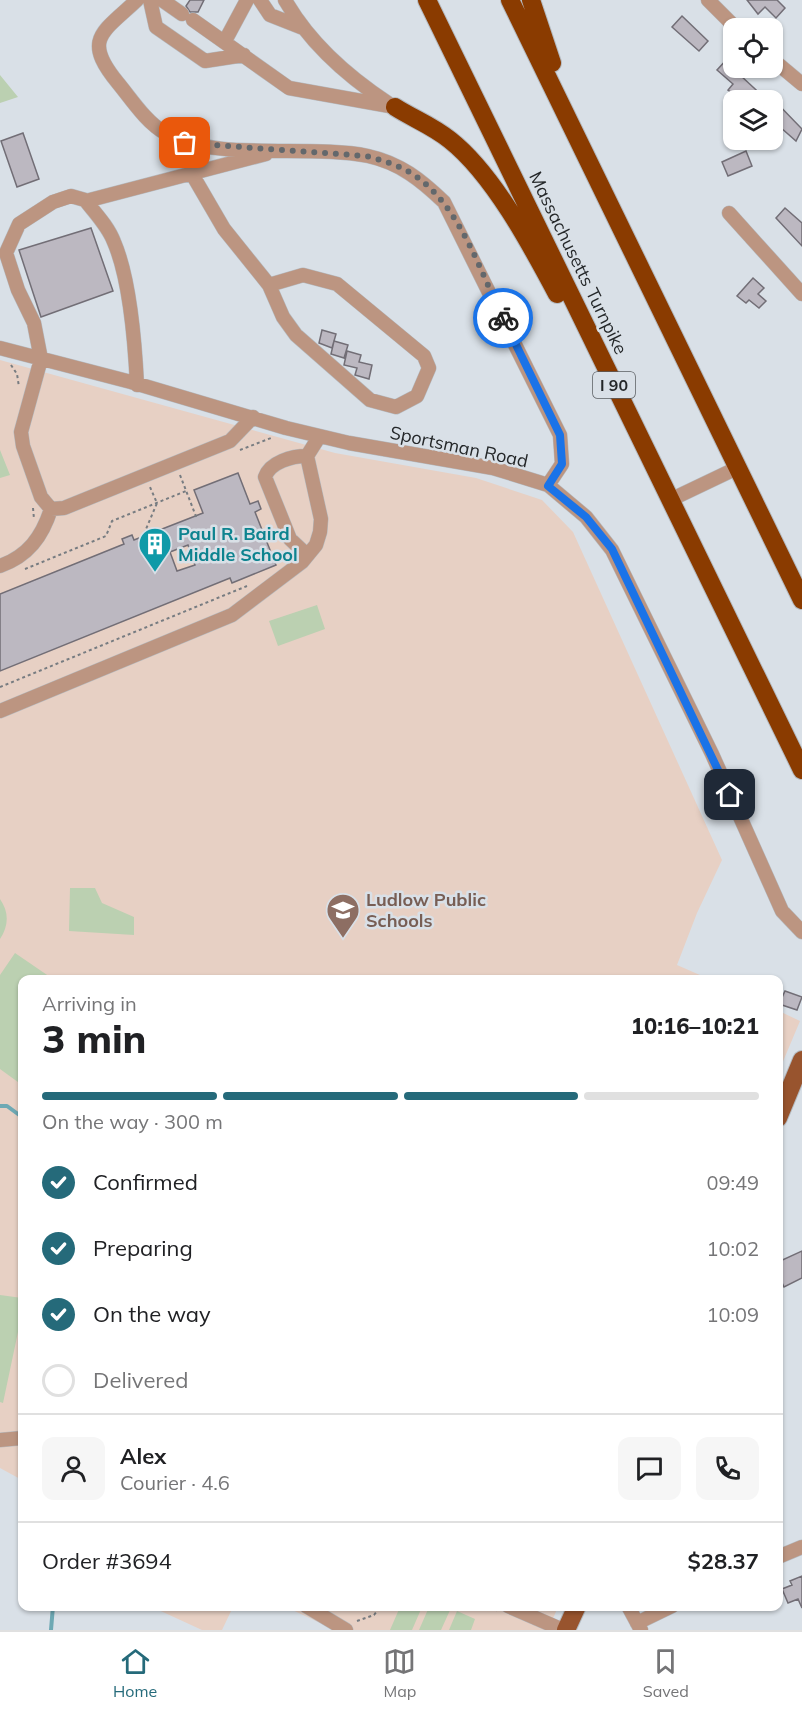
<!DOCTYPE html>
<html lang="en">
<head>
<meta charset="utf-8">
<style>
  :root { --surface:#fff; --page:#f6f6f6; --text:#202124; --muted:#757577; --line:#e0e0e0; --accent:#256a7a }
  body { margin:0; font-family:Mulish,sans-serif; background:var(--page); color:var(--text); height:100vh; display:flex; flex-direction:column; font-size:22px; white-space:nowrap }
  * { box-sizing:border-box; margin:0 }
  p { font-size:20px; color:var(--muted) }
  .icon { flex:none; width:33px; height:33px; fill:none; stroke:currentColor; stroke-width:2; stroke-linecap:round; stroke-linejoin:round }
  .map { position:relative; flex:1; overflow:hidden }
  .sheet { position:absolute; left:18px; top:975px; width:765px; height:636px; display:flex; flex-direction:column; background:var(--surface); border-radius:12px; box-shadow:0 2px 4px #0004 }
  .sheet>* { flex:none }
  .controls { position:absolute; left:723px; top:18px; display:grid; gap:12px }
  .controls a { display:grid; place-items:center; width:60px; height:60px; border-radius:12px; background:var(--surface); box-shadow:0 2px 4px #0004; font-size:30px }
  .pin { position:absolute; display:grid; place-items:center; width:51px; height:51px; color:#fff; margin:-26px; border-radius:12px; box-shadow:0 3px 9px #0006 }
  .courier { position:absolute; display:grid; place-items:center; width:60px; height:60px; margin:-30px; border:4px solid #1a73e8; border-radius:50%; background:#fff; color:#222; box-shadow:0 2px 8px #0007 }
  .headline em { font-style:normal; font-weight:800 }
  .headline div { display:flex; flex-direction:column-reverse }
  .headline { display:flex; align-items:center; justify-content:space-between; height:102px; padding:0 24px }
  h1 { font-size:39px; font-weight:800; line-height:45px }
  .bar { display:grid; grid-template-columns:repeat(4,1fr); gap:9px 6px; align-content:center; height:72px; padding:0 24px }
  .bar i { height:8px; border-radius:4px; background:var(--line) }
  .bar .selected { background:var(--accent) }
  .bar p { grid-column:span 4 }
  .line { display:flex; align-items:center; gap:15px; padding:0 24px; border-top:2px solid var(--line) }
  .line div { flex:1 }
  .round { display:grid; place-items:center; flex:none; width:63px; height:63px; border-radius:12px; background:var(--page) }
  ol { padding:0 24px; list-style:none }
  li { display:flex; align-items:center; gap:18px; height:66px }
  li p { margin-inline-start:auto }
  li .icon { padding:6px; border-radius:50%; background:var(--accent); color:#fff; stroke-width:4 }
  li:last-child { color:var(--muted) }
  li i { width:33px; height:33px; border:3px solid var(--line); border-radius:50% }
  .tab-bar { display:flex; justify-content:space-around; align-items:center; height:84px; border-top:2px solid var(--line); background:var(--surface); font-size:16px; color:var(--muted) }
  .tab-bar a { display:grid; justify-items:center; gap:3px }
  .tab-bar .selected { color:var(--accent) }
  .map>svg:first-child { display:block }
  .education { fill:#e7d0c4 }
  .green { fill:#bbd0b1 }
  .lines { fill:none; stroke-linecap:round; stroke-linejoin:round }
  .stream { stroke:#6ea9b4; stroke-width:4 }
  .building { fill:#bcb8c1; stroke:#726e76; stroke-width:1.5; fill-rule:evenodd }
  .minor-casing { stroke:#b5bbc1; stroke-width:15 }
  .major-casing { stroke:#b5bbc1; stroke-width:20 }
  .highway-casing { stroke:#b5bbc1; stroke-width:20 }
  .path { stroke:#777c81; stroke-width:2; stroke-dasharray:3 3; stroke-linecap:butt }
  .minor { stroke:#bc9581; stroke-width:14 }
  .major { stroke:#98542e; stroke-width:18 }
  .highway { stroke:#8a3b00; stroke-width:18 }
  .done { stroke:#63686c; stroke-width:6; stroke-dasharray:0 10.8 }
  .route { stroke:#1a73e8; stroke-width:8 }
  .labels { text-anchor:middle; stroke-width:5; stroke-linejoin:round; paint-order:stroke }
  .shield { fill:#d9e0e7; stroke:#5a5e62; stroke-width:1.5 }
  .shield-label { font-size:16px; font-weight:bold; fill:#242729 }
  .street-label { font-size:18px; fill:#242729; stroke:#d9e0e7 }
  .culture-label { font-size:18px; font-weight:bold; fill:#0d838f; stroke:#d9e0e7; text-anchor:start }
  .education-label { font-size:18px; font-weight:bold; fill:#785e54; stroke:#d9e0e7; text-anchor:start }
</style>
</head>
<body>
<div class="map">
<svg width="802" height="1630" viewBox="0 0 802 1630">
  <rect width="100%" height="100%" fill="#d9e0e7"/>
  <path class="education" d="M0 360 335 453 476 478 542 500 573 532 722 860 697 913 677 965 709 979 22 980V1480L0 1468Z
    M779 1011 800 1021 779 1071H778Z
    M152 1607H233L222 1630H202Z
    M286 1607H558L548 1630H335Z"/>
  <path class="green" d="M0 75 18 97 0 103Z
    M0 450 10 475 0 478Z
    M317 605 325 629 278 646 269 621Z
    M70 888H95L102 903 134 917V935L69 931Z
    M0 899C9 912 9 925 0 939Z
    M15 953 53 979 22 980V1085L0 1069V975Z
    M0 1295 22 1298V1313L3 1403 0 1402Z
    M400 1607H422L412 1630H390Z
    M429 1607 451 1608 441 1630H419Z
    M457 1611 475 1619 471 1630H449Z"/>
  <g class="lines">
    <path class="stream" d="M0 1106H7L22 1117
      M51 1630 53 1606"/>
  </g>
  <path class="building" d="M190 0H204L198 12H190L186 6Z
    M747 0H777L785 8 776 18 765 7 758 14Z
    M682 16 708 41 699 51 672 27Z
    M728 58 734 63V68L743 72 740 75 767 100H742L728 90 733 84 717 70Z
    M772 98 802 129 796 141 772 120Z
    M23 133 39 179 17 187 1 141Z
    M746 151 752 166 728 176 722 162Z
    M785 208 802 223V246L776 218Z
    M91 228 113 291 41 317 19 250Z
    M753 278 764 288 758 294 766 301 759 308 749 300 746 303 737 296Z
    M322 330 336 334 332 348 319 343Z
    M334 341 348 345 344 358 331 354Z
    M347 351 361 355 359 362 372 365 369 379 355 375 357 368 344 365Z
    M238 473 250 504 258 501 261 509 255 512 276 565 232 583 230 578 0 671V594L124 544 122 539 132 535 134 540 203 513 194 490ZM188 545 195 565 177 571 170 552Z
    M785 991 802 997 797 1010 779 1004Z
    M802 1251V1278L784 1287 778 1274V1262Z
    M802 1576V1608L798 1599 788 1603 782 1589 792 1585 790 1581Z"/>
  <g class="lines">
    <g class="minor-casing">
      <path id="minor" d="M137 0C102 33 82 39 118 83 132 100 146 122 165 133 215 162 309 144 368 156 400 163 421 180 444 202L560 435 562 464 548 485
        M150 0 156 27 205 61 244 55
        M162 0 182 14
        M260 0 270 15 303 28
        M285 0C310 44 347 76 388 103
        M708 0 736 28
        M193 20 289 88 395 107
        M225 41 247 0
        M772 59 802 84
        M192 174 224 229 269 285 283 317 296 335 370 400 396 407 417 396 429 368 424 356 337 284 303 275 269 285
        M86 201 266 154
        M729 213 802 294
        M0 348 131 382 286 428 349 443 493 468 548 485 586 517 612 550 712 754 782 911 802 932
        M137 385C135 344 130 279 114 242 108 226 95 213 85 200L71 196 53 202 19 224 6 253 18 290 34 323 41 359 21 432 23 446 41 497 51 509 64 508 230 441 253 417
        M307 456C292 456 270 462 265 477L290 539 307 555
        M670 500 737 468
        M0 566C28 556 42 537 51 509
        M0 711 232 615 302 562 316 545 320 532 321 519 307 456 319 437
        M0 1440 22 1438
        M778 1557 802 1547
        M306 1606 346 1630
        M508 1606 563 1630
        M628 1606 641 1630
        M637 1623 672 1606"/>
    </g>
    <g class="major-casing">
      <path id="major" d="M778 1118 802 1060
        M566 1630 577 1606"/>
    </g>
    <g class="highway-casing">
      <path id="highway" d="M427 0 802 770
        M510 0 802 600
        M531 0 552 63
        M395 107C412 118 433 126 450 140 493 174 531 245 557 294"/>
    </g>
    <path class="path" d="M11 365 17 374 19 387
      M240 450 271 438
      M180 475 197 519
      M33 508 34 519
      M144 534 157 503 150 487
      M25 569 106 536 112 521 186 491
      M0 687 247 586
      M486 1606 497 1611
      M357 1621 374 1615 381 1606"/>
    <use href="#minor" class="minor"/>
    <use href="#major" class="major"/>
    <use href="#highway" class="highway"/>
  </g>
  <g class="lines">
    <path class="done" d="M185 143 366 156C384 161 402 166 417 177 461 209 480 271 503 318"/>
    <path class="route" d="M503 318 560 435 562 464 548 486 586 517 612 549 730 795"/>
  </g>
  <defs>
    <g id="building-pin" transform="scale(1.725)"><path d="M0 17L-7.5 6A9.5 9.5 0 1 1 7.5 6Z" fill="#0f9aa8" stroke="#d9e0e7"/><path d="M-4-6H4V6H1V3H-1V6H-4ZM-2.5-4.3h1.7v1.8h-1.7ZM.8-4.3h1.7v1.8H.8ZM-2.5-1h1.7V.8h-1.7ZM.8-1h1.7V.8H.8Z" fill="#fff"/></g>
    <g id="school-pin" transform="scale(1.725)"><path d="M0 17L-7.5 6A9.5 9.5 0 1 1 7.5 6Z" fill="#8d6e63" stroke="#d9e0e7"/><path d="M0-5L7-2L0 1L-7-2ZM-4 1L0 2.5L4 1V4Q0 6-4 4Z" fill="#fff"/></g>
  </defs>
  <g fill-rule="evenodd">
    <use href="#building-pin" x="155" y="544"/>
    <use href="#school-pin" x="343" y="910"/>
  </g>
  <g class="labels">
    <rect class="shield" x="593" y="372" width="42" height="26" rx="4.5"/>
    <g class="shield-label">
      <text x="614" y="391">I 90</text>
    </g>
    <g class="street-label">
      <text transform="translate(578 263) rotate(64)" y="6">Massachusetts Turnpike</text>
      <text transform="translate(459 447) rotate(12)" y="6">Sportsman Road</text>
    </g>
    <g class="culture-label">
      <text x="178" y="540">Paul R. Baird<tspan x="178" dy="21">Middle School</tspan></text>
    </g>
    <g class="education-label">
      <text x="366" y="906">Ludlow Public<tspan x="366" dy="21">Schools</tspan></text>
    </g>
  </g>
</svg>
<div class="controls">
<a><svg class="icon" aria-label="locate" viewBox="0 0 24 24"><circle cx="12" cy="12" r="6"/><path d="M12 2v4M12 18v4M2 12h4M18 12h4"/></svg></a>
<a><svg class="icon" aria-label="layers" viewBox="0 0 24 24"><path d="M12 4l9 5-9 5-9-5zM3 14l9 5 9-5"/></svg></a>
</div>
<div class="pin" style="left:185px;top:143px;background:#ea580c"><svg class="icon" aria-label="bag" viewBox="0 0 24 24"><path d="M5 8h14l-1 12H6zM9 8a3 3 0 0 1 6 0"/></svg></div>
<div class="pin" style="left:730px;top:795px;background:#1f2937"><svg class="icon" aria-label="home" viewBox="0 0 24 24"><path d="M3 11l9-7 9 7M6 9v11h12V9"/></svg></div>
<div class="courier" style="left:503px;top:318px"><svg class="icon" aria-label="bike" viewBox="0 0 24 24"><circle cx="6" cy="16" r="4"/><circle cx="18" cy="16" r="4"/><path d="M6 16l4-8h5l3 8M10 8l3 8H6M13 5h3"/></svg></div>
<section class="sheet">
<div class="headline"><div><h1>3 min</h1><p>Arriving in</p></div><em>10:16–10:21</em></div>
<div class="bar"><i class="selected"></i><i class="selected"></i><i class="selected"></i><i></i><p>On the way · 300 m</p></div>
<ol>
<li><svg class="icon" aria-label="check" viewBox="0 0 24 24"><path d="M5 12l5 5 9-10"/></svg>Confirmed<p>09:49</p></li>
<li><svg class="icon" aria-label="check" viewBox="0 0 24 24"><path d="M5 12l5 5 9-10"/></svg>Preparing<p>10:02</p></li>
<li><svg class="icon" aria-label="check" viewBox="0 0 24 24"><path d="M5 12l5 5 9-10"/></svg>On the way<p>10:09</p></li>
<li><i></i>Delivered</li>
</ol>
<div class="line" style="height:108px"><a class="round"><svg class="icon" aria-label="person" viewBox="0 0 24 24"><circle cx="12" cy="8" r="4"/><path d="M4 21q1-7 8-7t8 7"/></svg></a><div><b>Alex</b><p>Courier · 4.6</p></div><a class="round"><svg class="icon" aria-label="chat" viewBox="0 0 24 24"><path d="M4 5h16v11H9l-5 4z"/></svg></a><a class="round"><svg class="icon" aria-label="phone" viewBox="0 0 24 24"><path d="M5 4h4l2 5-3 2q2 4 5 5l2-3 5 2v4C11 20 4 13 5 4z"/></svg></a></div>
<div class="line" style="height:78px"><div>Order #3694</div><b>$28.37</b></div>
</section>
</div>
<nav class="tab-bar">
<a class="selected"><svg class="icon" aria-label="home" viewBox="0 0 24 24"><path d="M3 11l9-7 9 7M6 9v11h12V9"/></svg>Home</a>
<a><svg class="icon" aria-label="map" viewBox="0 0 24 24"><path d="M3 6l6-2 6 2 6-2v14l-6 2-6-2-6 2zM9 4v14M15 6v14"/></svg>Map</a>
<a><svg class="icon" aria-label="saved" viewBox="0 0 24 24"><path d="M7 4h10v16l-5-4-5 4z"/></svg>Saved</a>
</nav>
</body>
</html>
